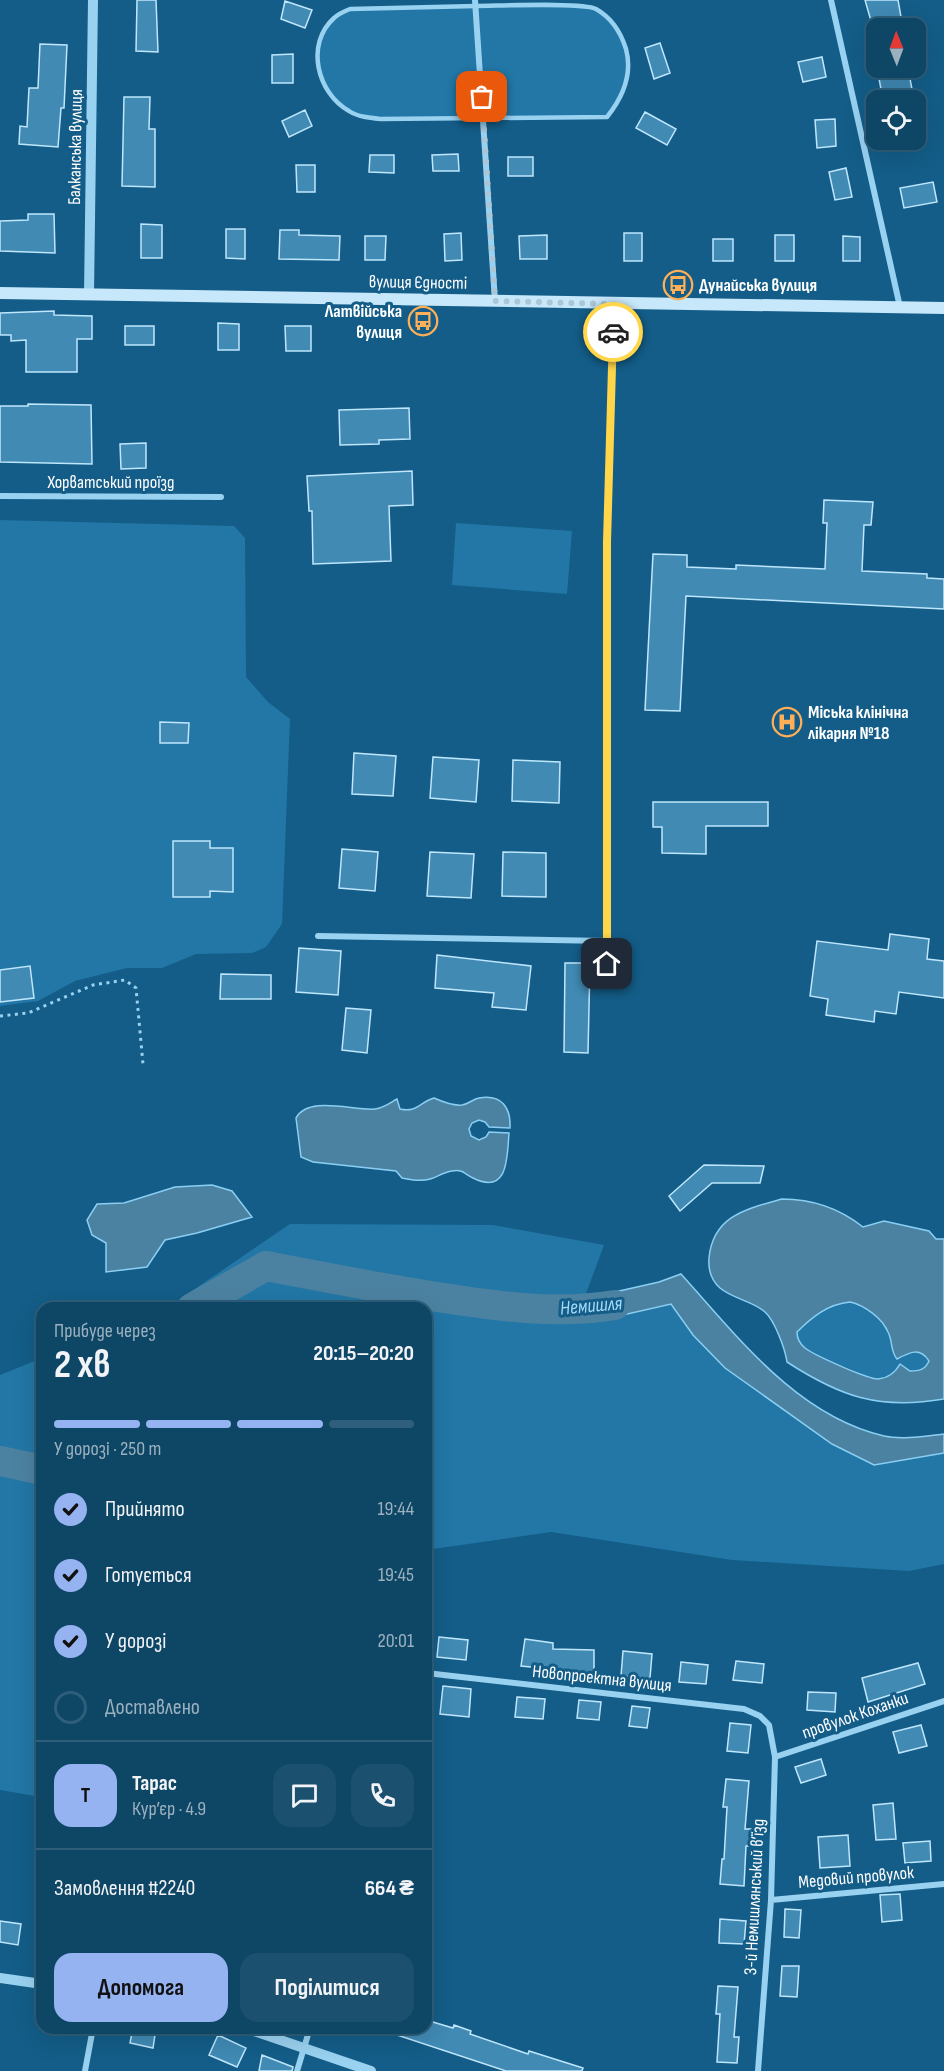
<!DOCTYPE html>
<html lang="uk">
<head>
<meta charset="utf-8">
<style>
  :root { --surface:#0e4666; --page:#1c506f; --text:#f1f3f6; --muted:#9bb1bf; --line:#2e5e7a; --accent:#95b2f1 }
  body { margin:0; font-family:"Sofia Sans Condensed",sans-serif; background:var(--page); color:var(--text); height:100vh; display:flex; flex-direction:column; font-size:22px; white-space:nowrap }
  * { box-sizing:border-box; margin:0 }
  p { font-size:20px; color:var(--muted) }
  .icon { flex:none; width:33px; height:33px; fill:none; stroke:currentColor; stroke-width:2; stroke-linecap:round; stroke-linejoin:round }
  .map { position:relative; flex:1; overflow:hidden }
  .panel { position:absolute; left:36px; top:1302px; width:396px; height:732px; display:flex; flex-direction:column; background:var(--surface); border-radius:18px; box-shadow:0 6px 24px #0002,0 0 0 2px var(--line) }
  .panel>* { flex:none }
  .needle { width:39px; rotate:359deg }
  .buttons { position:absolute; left:866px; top:18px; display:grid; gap:12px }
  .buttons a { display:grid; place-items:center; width:60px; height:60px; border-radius:12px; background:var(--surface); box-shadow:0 6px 24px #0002,0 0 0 2px var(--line); font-size:30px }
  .pin { position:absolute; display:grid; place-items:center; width:51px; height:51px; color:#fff; margin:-26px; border-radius:12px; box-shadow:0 3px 9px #0006 }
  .courier { position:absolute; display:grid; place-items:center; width:60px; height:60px; margin:-30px; border:4px solid #ffd54a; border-radius:50%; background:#fff; color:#222; box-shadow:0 2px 8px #0007 }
  .headline em { font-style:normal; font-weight:700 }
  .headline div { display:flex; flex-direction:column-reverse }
  .headline { display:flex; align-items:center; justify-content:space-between; height:102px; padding:0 18px }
  h1 { font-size:39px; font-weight:700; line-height:45px }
  .bar { display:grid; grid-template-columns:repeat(4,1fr); gap:9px 6px; align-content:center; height:72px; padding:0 18px }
  .bar i { height:8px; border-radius:4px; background:var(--line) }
  .bar .on { background:var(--accent) }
  .bar p { grid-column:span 4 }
  .line { display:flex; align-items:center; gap:15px; padding:0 18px; border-top:2px solid var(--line) }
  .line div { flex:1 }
  .round { display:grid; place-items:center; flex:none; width:63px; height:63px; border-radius:18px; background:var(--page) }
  ol { padding:0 18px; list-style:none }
  li { display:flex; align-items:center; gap:18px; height:66px }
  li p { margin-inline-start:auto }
  li .icon { padding:6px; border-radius:50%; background:var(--accent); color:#111; stroke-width:4 }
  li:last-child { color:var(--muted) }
  li i { width:33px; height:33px; border:3px solid var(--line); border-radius:50% }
  .button { display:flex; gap:12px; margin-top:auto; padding:12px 18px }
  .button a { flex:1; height:69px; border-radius:18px; background:var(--accent); color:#111; font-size:24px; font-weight:700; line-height:69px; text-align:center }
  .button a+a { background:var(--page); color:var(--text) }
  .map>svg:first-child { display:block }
  .green { fill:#2277a6 }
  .water { fill:#4c82a1; stroke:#8acff3; stroke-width:1.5; fill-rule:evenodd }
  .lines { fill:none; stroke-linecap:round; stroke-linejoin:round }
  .river { stroke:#4c82a1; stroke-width:30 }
  .building { fill:#408ab4; stroke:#bfe6fc; stroke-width:1.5 }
  .path { stroke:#99d1f0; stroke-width:3; stroke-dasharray:3 4.5; stroke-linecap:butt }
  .service { stroke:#99d1f0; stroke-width:4.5 }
  .minor { stroke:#99d1f0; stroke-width:6 }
  .tertiary { stroke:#99d1f0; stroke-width:10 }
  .secondary { stroke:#c7e7fb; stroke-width:12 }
  .done { stroke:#acc6d5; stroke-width:6; stroke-dasharray:0 10.8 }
  .route { stroke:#ffd54a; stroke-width:8 }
  .labels { text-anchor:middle; stroke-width:6; stroke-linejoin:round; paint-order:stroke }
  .street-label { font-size:18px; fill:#fff; stroke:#135d88 }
  .poi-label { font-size:18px; font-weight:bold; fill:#fff; stroke:#135d88; text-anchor:start }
  .water-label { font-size:20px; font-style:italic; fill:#a4daf7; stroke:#135d88 }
</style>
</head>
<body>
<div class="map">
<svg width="944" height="2071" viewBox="0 0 944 2071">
  <rect width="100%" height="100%" fill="#135d88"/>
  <path class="green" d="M567 6C575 7 587 5 595 8 619 18 635 56 627 80 624 93 613 106 607 117L365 118C356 113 343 109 336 102 316 81 310 39 334 17 338 14 345 11 350 9Z
    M0 520 234 526 245 538 246 677 268 702 290 719 282 924 266 947 252 953 196 954 162 968H127L75 981 38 1001 0 1006Z
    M456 523 572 531 567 594 452 585Z
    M290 1224 493 1225 604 1245 584 1299 569 1314 592 1322 671 1304 693 1335 725 1368 874 1465 944 1453V1564L909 1571 732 1560 551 1532 426 1550V1308H167Z
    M850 1302 866 1308 910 1352 924 1353 929 1361C922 1376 908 1369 896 1372 886 1375 880 1381 869 1378 862 1376 855 1371 848 1368 831 1361 797 1354 796 1332 812 1317 828 1304 850 1302Z
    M42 1358V1789L35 1796 0 1790V1375Z"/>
  <path class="water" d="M434 1098C443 1102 453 1106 462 1105 469 1104 473 1099 479 1098 502 1094 511 1108 510 1128L489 1127 485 1122 479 1120 472 1123 469 1129 471 1136 479 1140 486 1137 489 1132 509 1133C507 1156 509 1196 473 1178 464 1174 463 1169 452 1171 444 1172 437 1177 430 1179 421 1182 411 1180 402 1178L396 1171 313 1162 301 1157 296 1118C308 1095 354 1111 375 1109 384 1108 390 1103 397 1099L400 1109C417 1113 420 1102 434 1098Z
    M212 1185 232 1191 252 1217 197 1233 165 1240 147 1267 106 1272V1243L92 1235 87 1220 97 1204 124 1203 175 1187Z
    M782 1199C812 1199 839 1208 863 1227L884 1221 929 1231 936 1239H944V1399C879 1410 841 1397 787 1362 785 1349 775 1321 765 1312 753 1301 733 1299 720 1288 711 1280 708 1270 709 1258 713 1216 746 1209 782 1199ZM850 1302C864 1305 882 1318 888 1332 893 1341 890 1351 897 1359 910 1352 920 1347 929 1361 925 1370 919 1371 910 1371L900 1364C895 1373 888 1378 878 1379 867 1379 814 1355 805 1348 800 1344 797 1338 797 1332 812 1317 828 1304 850 1302Z
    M681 1274C738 1337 797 1416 884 1436 902 1440 926 1436 944 1434V1453L874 1465 832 1444 725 1368 693 1335 671 1304 592 1322 568 1315 584 1299 659 1282Z"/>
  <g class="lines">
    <path class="river" d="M192 1308 266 1266C323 1277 380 1288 437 1297 496 1306 556 1315 615 1305
      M0 1461 42 1470"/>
  </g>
  <path class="building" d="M137 0H156L158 52 136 51Z
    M865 0H898L903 28H873Z
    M285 1 312 10 305 28 281 19Z
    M660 43 670 73 654 79 645 48Z
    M40 44 67 45 64 108H61L58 147 19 144 20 126 27 127 29 88H38Z
    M293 54V83H272V55Z
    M822 57 826 77 803 82 798 62Z
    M877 68H908L914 100H883Z
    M124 97H150L149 129H155V187L122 186Z
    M305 110 312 126 289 137 282 121Z
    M645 112 676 129 667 145 636 128Z
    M835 119 836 146 817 148 815 120Z
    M458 154 459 171H433L432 155Z
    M370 155H394V173L369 172Z
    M508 157H533V176H508Z
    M296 165H315V192H297Z
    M846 168 852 197 835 200 829 172Z
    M933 182 937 202 904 208 900 188Z
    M28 214H54L55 253 0 251V221L28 220Z
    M141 224 162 225V258H141Z
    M226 229H245V259L226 258Z
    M280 230H299V235L340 236 339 260 279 259Z
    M461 233 462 260 445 261 444 234Z
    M624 233H642V261H624Z
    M547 235V259H520L519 236Z
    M775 235H794V261H775Z
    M365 236H386L385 260H365Z
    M843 236 860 237V261H843Z
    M713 239H733V261H713Z
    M54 311V315L92 316V339H77V372H26V340L11 341V335H0V313Z
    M218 323 239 324V350H218Z
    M125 326H154V345H125Z
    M285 326H311V351H286Z
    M28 404 91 405 92 464 0 462V406H28Z
    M409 408 410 439 379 440V444L340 445 339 410Z
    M146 443V468L121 469 120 444Z
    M412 471 413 505 389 506 391 561 313 564 312 511H309L307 476Z
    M824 500 873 502 871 525H864L862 571 927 574V578L944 579V609L686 596 680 711 645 710 653 554 687 555V567L736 569V565L825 569 827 523H823Z
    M160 722 189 723 188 743H160Z
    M354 753 396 756 393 796 352 794Z
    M433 757 479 760 476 802 430 798Z
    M513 760 560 762 559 803 512 801Z
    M653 802H768V826H706V854L662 853V827H653Z
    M173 841H210V848H233V892L210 891V897H173Z
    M342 849 378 852 375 891 339 888Z
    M430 852 474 854 471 898 427 896Z
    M503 852 546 853V897L502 896Z
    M890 934 929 939 927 959 944 961V998L899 992 896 1014 875 1011 874 1022 826 1015 828 999 810 996 817 941 888 950Z
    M299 948 341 951 338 995 296 992Z
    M437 955 531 966 526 1010 492 1007 494 993 435 988Z
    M565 963H590L588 1053 564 1052Z
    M30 966 34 998 0 1002V970Z
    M221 974 271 975V999H220Z
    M346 1008 371 1010 367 1053 342 1050Z
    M704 1165 764 1166 760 1183H712L680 1211 669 1196Z
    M439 1637 468 1640 466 1660 437 1657Z
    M525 1639 553 1643V1649L594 1650V1673L521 1666Z
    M623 1651 652 1654 650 1678 621 1676Z
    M736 1661 764 1664 762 1683 733 1680Z
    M681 1662 708 1665 706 1684 679 1682Z
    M918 1663 925 1684 868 1702 862 1678Z
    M443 1686 471 1689 469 1717 440 1714Z
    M808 1692 836 1693 835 1712 807 1710Z
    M517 1697 545 1699 543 1719 515 1717Z
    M579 1700 601 1702 599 1720 577 1718Z
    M632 1706 650 1708 647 1728 629 1726Z
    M730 1723 751 1725 748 1753 727 1751Z
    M921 1725 927 1746 899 1753 893 1732Z
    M821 1759 826 1775 801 1783 795 1767Z
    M726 1779 749 1781 745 1829H751L750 1846H746L744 1886 720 1884 722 1859H724L727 1807H723Z
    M893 1803 896 1839 876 1840 873 1805Z
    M848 1835 850 1866 820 1868 818 1837Z
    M930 1841 931 1861 905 1863 903 1843Z
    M900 1894 902 1920 882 1922 880 1895Z
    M785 1909 801 1910 799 1938 784 1937Z
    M720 1919 746 1921 744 1944 719 1943Z
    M0 1921 21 1924 18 1945 0 1942Z
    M782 1966H799L797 1997 780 1996Z
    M718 1986 738 1987 734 2037H739L737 2063 717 2062 720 2014H716Z
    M426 2020 453 2028 454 2025 471 2031 470 2034 528 2054 529 2051 583 2068 582 2071H506L385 2031 386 2028H426Z
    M133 2028H156L153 2048 130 2043Z
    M218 2035 246 2048 237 2067 209 2055Z
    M262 2055 293 2067 292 2071H259Z"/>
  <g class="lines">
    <path class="path" d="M0 1016 28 1013 93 985 125 980 136 988 143 1064"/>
    <path class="service" d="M476 6C497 6 583 2 596 9 612 18 621 33 626 49 633 75 623 97 607 117L381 119C370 118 358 117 349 111 317 93 305 44 334 18 338 14 345 11 350 9Z"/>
    <path class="minor" d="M475 0 495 301
      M831 0 900 307
      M0 496 221 497
      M318 936 608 941
      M607 964V542L614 304
      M426 1673 744 1709 760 1716 769 1725 775 1757 771 1900 758 2071
      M775 1757 944 1701
      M771 1900 944 1884
      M85 2071 93 2028
      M297 2071 310 2028"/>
    <path class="tertiary" d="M89 294 93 0
      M0 1978 42 1984
      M245 2028 371 2071"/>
    <path class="secondary" d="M0 293 944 308"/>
  </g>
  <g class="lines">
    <path class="done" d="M482 97 495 301 614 304 613 332"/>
    <path class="route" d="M607 964V542L613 332"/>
  </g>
  <defs>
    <g id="bus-ring" transform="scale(1.5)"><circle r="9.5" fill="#135d88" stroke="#ffaf57" stroke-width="1.5"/><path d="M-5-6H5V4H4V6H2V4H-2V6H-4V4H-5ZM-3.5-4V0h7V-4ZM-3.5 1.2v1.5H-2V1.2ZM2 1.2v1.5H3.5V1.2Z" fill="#ffaf57"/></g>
    <g id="hospital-ring" transform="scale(1.5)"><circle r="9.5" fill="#135d88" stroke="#ffaf57" stroke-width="1.5"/><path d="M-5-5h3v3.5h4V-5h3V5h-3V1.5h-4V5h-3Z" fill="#ffaf57"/></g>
  </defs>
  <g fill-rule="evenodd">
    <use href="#bus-ring" x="678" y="285"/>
    <use href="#bus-ring" x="423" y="321"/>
    <use href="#hospital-ring" x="787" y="722"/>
  </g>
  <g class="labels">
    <g class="street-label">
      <text transform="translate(75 147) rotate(-89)" y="6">Балканська вулиця</text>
      <text transform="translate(418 282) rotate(1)" y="6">вулиця Єдності</text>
      <text x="111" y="488">Хорватський проїзд</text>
      <text transform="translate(602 1678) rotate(6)" y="6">Новопроектна вулиця</text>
      <text transform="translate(855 1715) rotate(-19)" y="6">провулок Коханки</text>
      <text transform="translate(856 1877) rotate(-5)" y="6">Медовий провулок</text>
      <text transform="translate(754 1897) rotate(-87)" y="6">3-й Немишлянський в’їзд</text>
    </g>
    <g class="poi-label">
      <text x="699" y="291">Дунайська вулиця</text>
      <text x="402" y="317" text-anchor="end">Латвійська<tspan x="402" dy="21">вулиця</tspan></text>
      <text x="808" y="718">Міська клінічна<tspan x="808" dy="21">лікарня №18</tspan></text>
    </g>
    <g class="water-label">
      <text transform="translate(591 1305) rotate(-5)" y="7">Немишля</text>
    </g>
  </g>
</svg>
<div class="buttons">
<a><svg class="needle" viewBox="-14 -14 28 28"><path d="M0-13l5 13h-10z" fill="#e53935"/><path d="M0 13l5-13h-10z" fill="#9bb1bf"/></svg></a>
<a><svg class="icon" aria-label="locate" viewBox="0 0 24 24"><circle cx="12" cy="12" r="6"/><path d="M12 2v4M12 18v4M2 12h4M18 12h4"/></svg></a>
</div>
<div class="pin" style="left:482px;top:97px;background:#ea580c"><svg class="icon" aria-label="bag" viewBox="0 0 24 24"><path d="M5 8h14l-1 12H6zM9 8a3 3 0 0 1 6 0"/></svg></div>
<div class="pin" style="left:607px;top:964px;background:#1f2937"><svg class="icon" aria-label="home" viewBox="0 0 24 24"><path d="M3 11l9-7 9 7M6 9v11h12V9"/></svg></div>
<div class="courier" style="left:613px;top:332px"><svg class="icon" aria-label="car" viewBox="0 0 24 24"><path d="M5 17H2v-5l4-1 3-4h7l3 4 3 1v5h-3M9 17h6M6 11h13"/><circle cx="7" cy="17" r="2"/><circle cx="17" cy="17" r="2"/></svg></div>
<section class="panel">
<div class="headline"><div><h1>2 хв</h1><p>Прибуде через</p></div><em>20:15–20:20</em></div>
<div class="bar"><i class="on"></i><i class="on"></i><i class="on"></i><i></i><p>У дорозі · 250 m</p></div>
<ol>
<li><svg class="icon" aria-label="check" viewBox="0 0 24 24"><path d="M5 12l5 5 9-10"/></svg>Прийнято<p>19:44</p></li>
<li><svg class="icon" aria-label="check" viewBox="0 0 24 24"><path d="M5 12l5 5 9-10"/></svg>Готується<p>19:45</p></li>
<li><svg class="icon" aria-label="check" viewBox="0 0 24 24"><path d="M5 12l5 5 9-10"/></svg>У дорозі<p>20:01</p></li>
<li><i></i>Доставлено</li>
</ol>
<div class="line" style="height:108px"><b class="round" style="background:var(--accent);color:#111">Т</b><div><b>Тарас</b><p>Кур’єр · 4.9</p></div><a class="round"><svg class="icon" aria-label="chat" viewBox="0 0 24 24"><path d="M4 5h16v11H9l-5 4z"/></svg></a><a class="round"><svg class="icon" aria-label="phone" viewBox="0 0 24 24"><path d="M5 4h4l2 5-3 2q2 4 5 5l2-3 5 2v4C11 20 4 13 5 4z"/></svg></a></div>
<div class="line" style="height:78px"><div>Замовлення #2240</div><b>664 ₴</b></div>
<div class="button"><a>Допомога</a><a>Поділитися</a></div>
</section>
</div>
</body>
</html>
